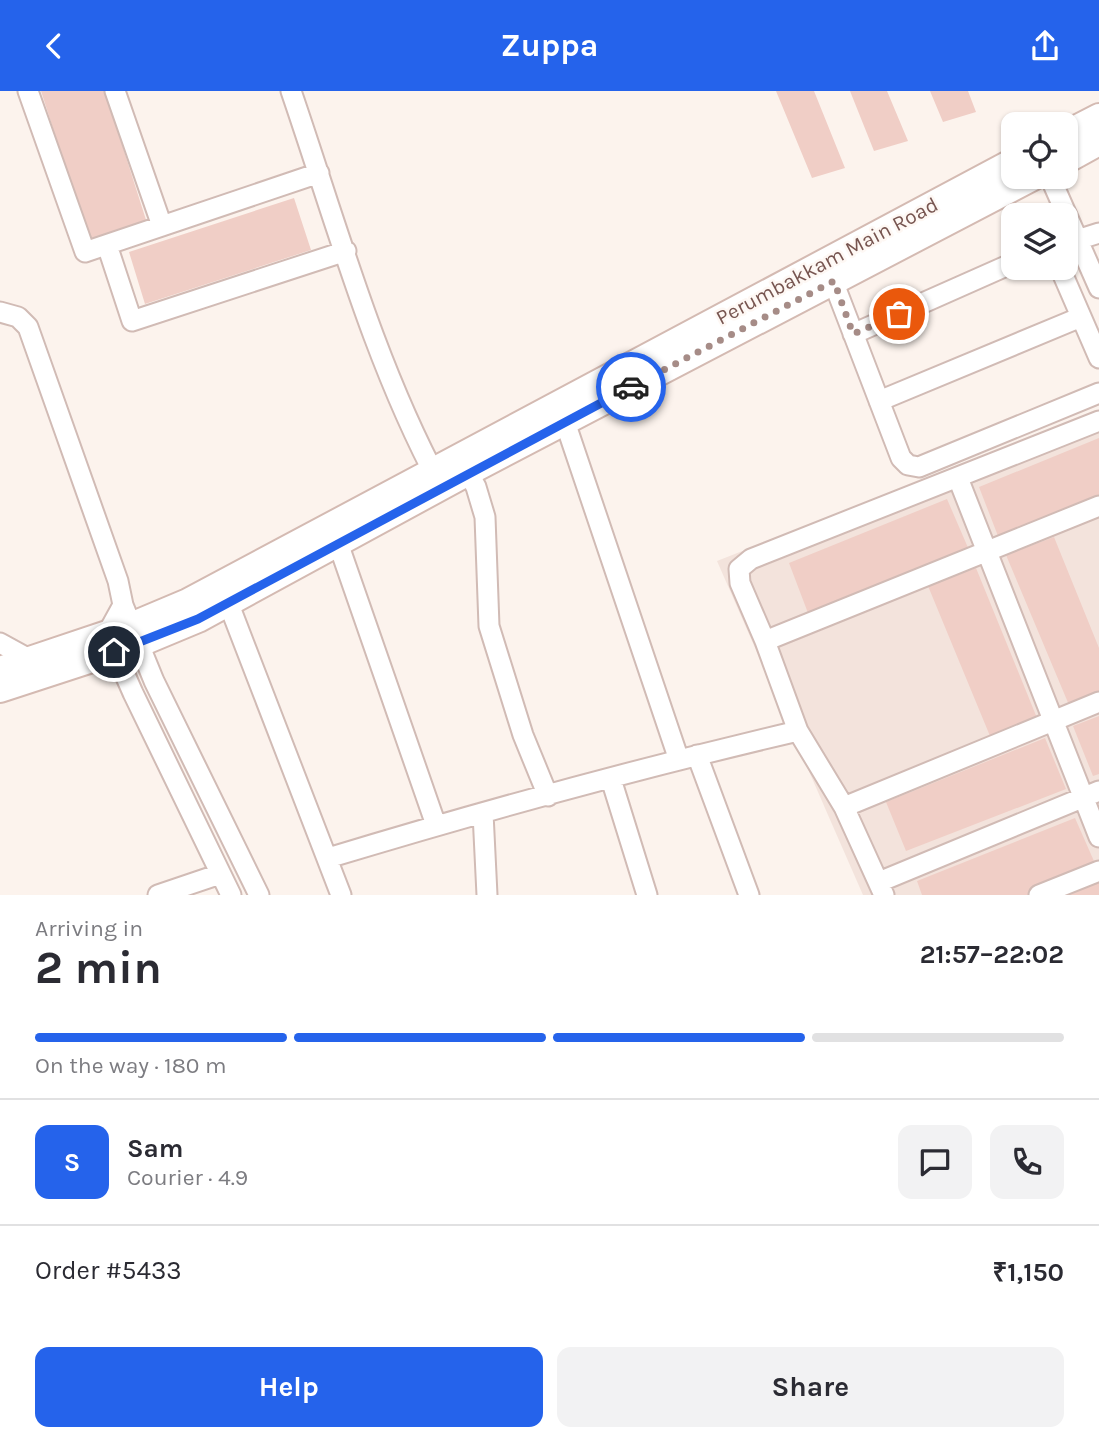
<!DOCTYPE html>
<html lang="en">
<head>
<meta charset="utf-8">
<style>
  :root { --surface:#fff; --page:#f2f2f3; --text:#2b2b33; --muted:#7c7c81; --line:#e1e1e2; --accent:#2563eb }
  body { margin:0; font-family:Karla,sans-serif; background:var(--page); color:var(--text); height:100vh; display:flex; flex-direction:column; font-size:26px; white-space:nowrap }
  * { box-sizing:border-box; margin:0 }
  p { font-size:23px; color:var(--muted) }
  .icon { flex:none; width:38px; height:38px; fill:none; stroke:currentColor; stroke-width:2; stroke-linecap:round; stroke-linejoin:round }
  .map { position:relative; height:804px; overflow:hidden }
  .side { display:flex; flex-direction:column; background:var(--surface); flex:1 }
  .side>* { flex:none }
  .fabs { position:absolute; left:1001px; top:21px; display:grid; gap:14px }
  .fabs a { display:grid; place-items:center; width:77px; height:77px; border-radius:14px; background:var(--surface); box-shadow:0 2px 5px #0004; font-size:35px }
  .pin { position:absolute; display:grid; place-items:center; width:60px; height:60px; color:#fff; margin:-30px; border:4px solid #fff; border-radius:50%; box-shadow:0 2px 7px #0007 }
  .courier { position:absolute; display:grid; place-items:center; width:70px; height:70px; margin:-35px; border:5px solid #2563eb; border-radius:50%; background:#fff; color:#222; box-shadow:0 2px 9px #0007 }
  .head em { font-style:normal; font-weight:700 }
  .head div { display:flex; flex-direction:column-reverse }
  .head { display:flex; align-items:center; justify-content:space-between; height:119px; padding:0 35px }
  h1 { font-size:46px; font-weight:700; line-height:52px }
  .bar { display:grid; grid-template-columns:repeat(4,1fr); gap:10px 7px; align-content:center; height:84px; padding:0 35px }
  .bar i { height:9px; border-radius:5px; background:var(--line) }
  .bar .on { background:var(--accent) }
  .bar p { grid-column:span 4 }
  .line { display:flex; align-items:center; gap:18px; padding:0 35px; border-top:2px solid var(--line) }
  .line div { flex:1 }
  .round { display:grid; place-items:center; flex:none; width:74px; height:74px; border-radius:14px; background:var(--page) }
  .button { display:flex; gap:14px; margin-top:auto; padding:14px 35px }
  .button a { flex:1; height:80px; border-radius:14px; background:var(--accent); color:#fff; font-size:28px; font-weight:700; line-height:80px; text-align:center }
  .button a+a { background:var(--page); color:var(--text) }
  header { display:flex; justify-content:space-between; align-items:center; height:91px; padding:0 35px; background:var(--accent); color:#fff; font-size:32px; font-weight:700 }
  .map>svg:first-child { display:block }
  .residential { fill:#f3e3dc }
  .building { fill:#f0cec6 }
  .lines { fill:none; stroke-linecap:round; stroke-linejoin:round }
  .street-casing { stroke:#d1bbb5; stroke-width:23 }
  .secondary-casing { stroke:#d4bab2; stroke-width:30 }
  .street { stroke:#fff; stroke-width:19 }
  .secondary { stroke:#fff; stroke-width:26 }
  .done { stroke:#a68c87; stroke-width:7; stroke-dasharray:0 12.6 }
  .route { stroke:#2563eb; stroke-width:9 }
  .labels { text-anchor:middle; stroke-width:5; stroke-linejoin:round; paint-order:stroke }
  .street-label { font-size:21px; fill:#775550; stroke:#fef8f4 }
</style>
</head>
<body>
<header><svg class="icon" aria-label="back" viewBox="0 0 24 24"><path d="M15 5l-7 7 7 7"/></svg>Zuppa<svg class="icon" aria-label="share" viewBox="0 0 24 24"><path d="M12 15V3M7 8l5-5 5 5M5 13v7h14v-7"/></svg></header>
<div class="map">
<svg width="1099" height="804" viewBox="0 0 1099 804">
  <rect width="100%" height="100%" fill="#fcf3ed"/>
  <path class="residential" d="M1099 319V804H863L717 470Z"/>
  <path class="building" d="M41 0H105L147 132 89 150Z
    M776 0H814L845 77 812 87Z
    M850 0H887L908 50 874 60Z
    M930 0H968L976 21 943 31Z
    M294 107 311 159 145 213 129 161Z
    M1099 347V406L998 445 979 396Z
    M947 408 969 459 808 522 789 472Z
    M1054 446 1099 557V602L1069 614 1006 464Z
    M976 477 1037 627 990 645 928 495Z
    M1099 625V683L1093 685 1073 635Z
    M1045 647 1066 698 906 760 886 711Z
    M1075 727 1097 777 1028 804H922L917 790Z
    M1099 791V804H1065Z"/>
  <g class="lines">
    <g class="street-casing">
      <path id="street" d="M28 0 85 161 319 82
        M115 0 162 135
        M291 0C336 131 373 269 439 392
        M1050 86 1099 197
        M1077 149 1099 142
        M107 154 132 230 346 160
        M1060 177 1099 267
        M833 190 901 367 908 374 919 376 1099 302
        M0 221 18 226 28 236 118 490 123 514
        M853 243 1013 172
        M879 310 1081 226
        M565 331 679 669
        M468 381 476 396 485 426 489 535 523 644 548 705
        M958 387 1099 746
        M338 452 436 734
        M228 511 341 804
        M765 550 1099 415
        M0 552 31 569
        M697 664 749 804
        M611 688 647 804
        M844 716 1099 611
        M483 722 487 804
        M328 767C483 720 640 677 798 640
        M879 791 1099 700
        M158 804 220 783
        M231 804 133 602 107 543 123 514 154 590 259 804
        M884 804 844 716 798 640 765 550 740 492 739 478 751 468 1099 330
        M1039 804 1099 780"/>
    </g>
    <g class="secondary-casing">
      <path id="secondary" d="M1066 43 1099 26
        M1066 69 1099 51
        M0 579 131 535 188 511 1013 71
        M0 598 138 553 198 528 468 381 1033 86"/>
    </g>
    <use href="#street" class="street"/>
    <use href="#secondary" class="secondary"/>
  </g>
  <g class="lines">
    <path class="done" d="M631 296 834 190 853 243 899 223"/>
    <path class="route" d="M114 561 198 528 631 296"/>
  </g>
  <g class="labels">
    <g class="street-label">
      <text transform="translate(827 170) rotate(-28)" y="7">Perumbakkam Main Road</text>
    </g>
  </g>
</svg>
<div class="fabs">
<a><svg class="icon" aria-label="locate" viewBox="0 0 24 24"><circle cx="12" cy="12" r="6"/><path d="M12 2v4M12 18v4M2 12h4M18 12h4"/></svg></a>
<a><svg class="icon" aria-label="layers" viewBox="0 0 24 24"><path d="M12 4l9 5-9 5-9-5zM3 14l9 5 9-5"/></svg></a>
</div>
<div class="pin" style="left:899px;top:223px;background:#ea580c"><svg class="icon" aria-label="bag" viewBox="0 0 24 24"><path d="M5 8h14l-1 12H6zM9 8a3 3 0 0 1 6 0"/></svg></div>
<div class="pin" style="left:114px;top:561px;background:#1f2937"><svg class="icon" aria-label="home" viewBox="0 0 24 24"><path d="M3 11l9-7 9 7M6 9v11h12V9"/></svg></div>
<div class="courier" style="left:631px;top:296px"><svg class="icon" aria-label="car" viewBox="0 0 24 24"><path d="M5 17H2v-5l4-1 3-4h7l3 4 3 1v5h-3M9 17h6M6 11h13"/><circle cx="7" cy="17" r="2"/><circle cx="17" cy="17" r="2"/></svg></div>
</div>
<section class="side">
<div class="head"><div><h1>2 min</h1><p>Arriving in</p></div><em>21:57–22:02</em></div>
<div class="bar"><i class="on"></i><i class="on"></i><i class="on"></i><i></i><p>On the way · 180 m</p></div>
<div class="line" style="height:126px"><b class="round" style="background:var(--accent);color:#fff">S</b><div><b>Sam</b><p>Courier · 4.9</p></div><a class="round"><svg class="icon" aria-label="chat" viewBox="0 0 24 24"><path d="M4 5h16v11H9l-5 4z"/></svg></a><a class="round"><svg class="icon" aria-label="phone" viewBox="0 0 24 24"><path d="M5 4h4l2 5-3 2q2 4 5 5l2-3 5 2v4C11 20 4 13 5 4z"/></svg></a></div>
<div class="line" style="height:91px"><div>Order #5433</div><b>₹1,150</b></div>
<div class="button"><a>Help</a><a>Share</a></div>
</section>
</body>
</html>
